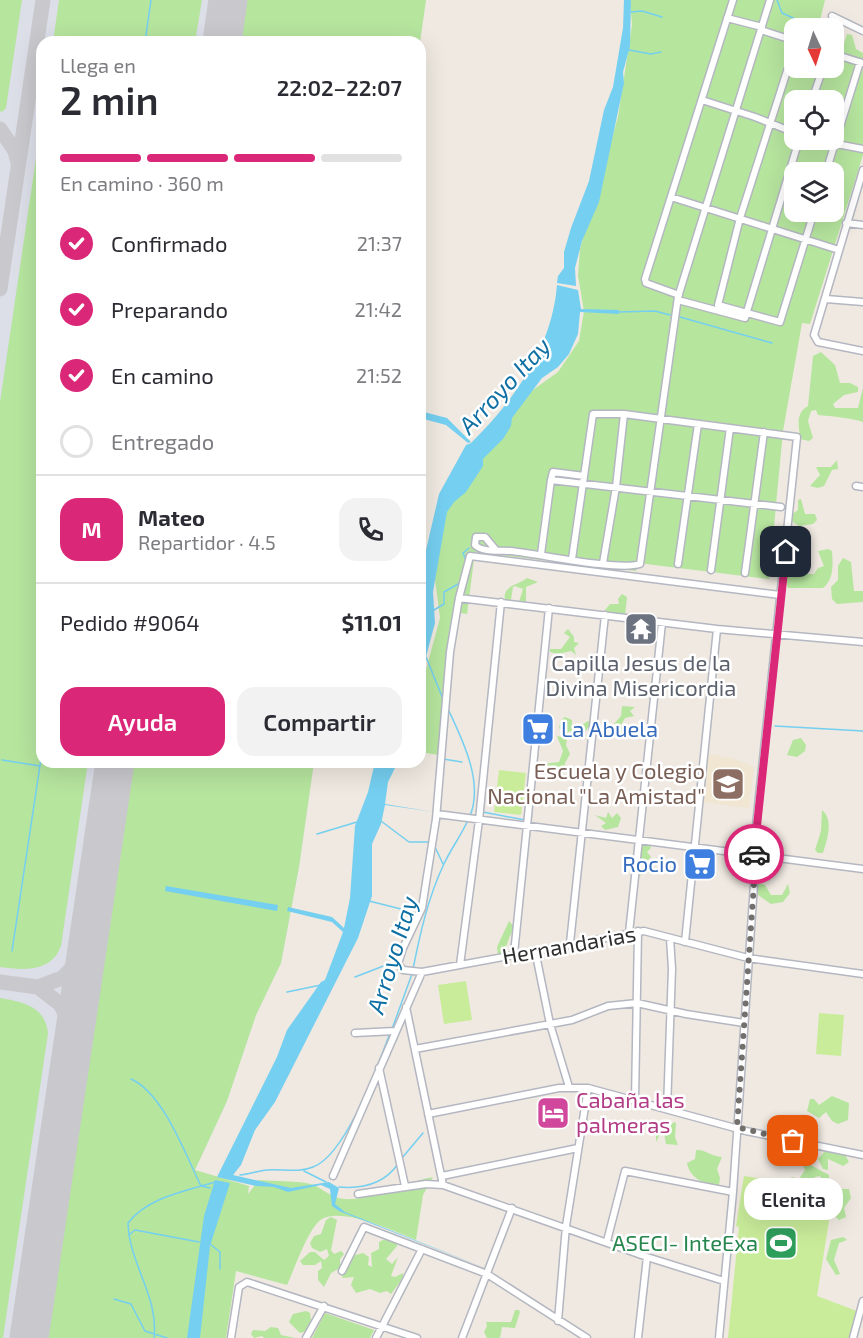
<!DOCTYPE html>
<html lang="es">
<head>
<meta charset="utf-8">
<style>
  :root { --surface:#fff; --page:#f2f2f3; --text:#2b2b33; --muted:#7c7c81; --line:#e1e1e2; --accent:#db2777 }
  body { margin:0; font-family:"Exo 2",sans-serif; background:var(--page); color:var(--text); height:100vh; display:flex; flex-direction:column; font-size:22px; white-space:nowrap }
  * { box-sizing:border-box; margin:0 }
  p { font-size:20px; color:var(--muted) }
  .icon { flex:none; width:33px; height:33px; fill:none; stroke:currentColor; stroke-width:2; stroke-linecap:round; stroke-linejoin:round }
  .map { position:relative; flex:1; overflow:hidden }
  .side { position:absolute; left:36px; top:36px; width:390px; height:732px; display:flex; flex-direction:column; background:var(--surface); border-radius:18px; box-shadow:0 6px 24px #0002 }
  .side>* { flex:none }
  .needle { width:39px; rotate:176deg }
  .fabs { position:absolute; left:784px; top:18px; display:grid; gap:12px }
  .fabs a { display:grid; place-items:center; width:60px; height:60px; border-radius:12px; background:var(--surface); box-shadow:0 6px 24px #0002; font-size:30px }
  .pin { position:absolute; display:grid; place-items:center; width:51px; height:51px; color:#fff; margin:-26px; border-radius:12px; box-shadow:0 3px 9px #0006 }
  .courier { position:absolute; display:grid; place-items:center; width:60px; height:60px; margin:-30px; border:4px solid #db2777; border-radius:50%; background:#fff; color:#222; box-shadow:0 2px 8px #0007 }
  .bubble { position:absolute; height:42px; border-radius:18px; background:var(--surface); box-shadow:0 6px 24px #0002; font-size:20px; font-weight:600; line-height:42px; text-align:center }
  .head em { font-style:normal; font-weight:600 }
  .head div { display:flex; flex-direction:column-reverse }
  .head { display:flex; align-items:center; justify-content:space-between; height:102px; padding:0 24px }
  h1 { font-size:39px; font-weight:600; line-height:45px }
  .bar { display:grid; grid-template-columns:repeat(4,1fr); gap:9px 6px; align-content:center; height:72px; padding:0 24px }
  .bar i { height:8px; border-radius:4px; background:var(--line) }
  .bar .on { background:var(--accent) }
  .bar p { grid-column:span 4 }
  .line { display:flex; align-items:center; gap:15px; padding:0 24px; border-top:2px solid var(--line) }
  .line div { flex:1 }
  .round { display:grid; place-items:center; flex:none; width:63px; height:63px; border-radius:18px; background:var(--page) }
  ol { padding:0 24px; list-style:none }
  li { display:flex; align-items:center; gap:18px; height:66px }
  li p { margin-inline-start:auto }
  li .icon { padding:6px; border-radius:50%; background:var(--accent); color:#fff; stroke-width:4 }
  li:last-child { color:var(--muted) }
  li i { width:33px; height:33px; border:3px solid var(--line); border-radius:50% }
  .primary-button { display:flex; gap:12px; margin-top:auto; padding:12px 24px }
  .primary-button a { flex:1; height:69px; border-radius:18px; background:var(--accent); color:#fff; font-size:24px; font-weight:600; line-height:69px; text-align:center }
  .primary-button a+a { background:var(--page); color:var(--text) }
  .map>svg:first-child { display:block }
  .education { fill:#f0e6d1 }
  .airport { fill:#dcdee8 }
  .green { fill:#b6e59e; fill-rule:evenodd }
  .pitch { fill:#c9ec9a }
  .water { fill:#75cff0 }
  .lines { fill:none; stroke-linecap:round; stroke-linejoin:round }
  .stream { stroke:#75cff0; stroke-width:1.5 }
  .taxiway { stroke:#c9c8cc; stroke-width:15 }
  .runway { stroke:#c9c8cc; stroke-width:39 }
  .minor-casing { stroke:#b4b7c1; stroke-width:9 }
  .minor { stroke:#fff; stroke-width:6 }
  .done { stroke:#726f6d; stroke-width:6; stroke-dasharray:0 10.8 }
  .route { stroke:#db2777; stroke-width:8 }
  .labels { text-anchor:middle; stroke-width:5; stroke-linejoin:round; paint-order:stroke }
  .worship-label { font-size:22px; fill:#5b616d; stroke:#fff }
  .shop-label { font-size:22px; fill:#366cbe; stroke:#fff; text-anchor:start }
  .education-label { font-size:22px; fill:#785e54; stroke:#fff; text-anchor:end }
  .street-label { font-size:22px; fill:#2e2e2e; stroke:#fff }
  .hotel-label { font-size:22px; fill:#b23c85; stroke:#fff; text-anchor:start }
  .leisure-label { font-size:22px; fill:#27864d; stroke:#fff; text-anchor:end }
  .water-label { font-size:24px; font-style:italic; fill:#0d6fa3; stroke:#fff }
</style>
</head>
<body>
<div class="map">
<svg width="863" height="1338" viewBox="0 0 863 1338">
  <rect width="100%" height="100%" fill="#efe9e1"/>
  <path class="education" d="M707 754 732 758 754 767 749 808 702 802Z"/>
  <path class="airport" d="M0 0H426L420 42H42V762H314L299 867 281 963 256 1015 227 1101 195 1170 215 1178 226 1338H0Z"/>
  <path class="green" d="M0 0H22L6 108 2 112 0 111Z
    M59 0H202L195 42H53Z
    M247 0H426L420 42H240Z
    M630 0H825L818 28H795V68H834V39L844 43 847 34 852 35 856 49 863 53V155L810 324 802 323 783 431 769 579 638 563 636 571 475 552 467 614 455 612 439 755 420 752V692L440 618 434 572 444 507 530 392 558 372 579 341 584 311 578 276 580 249 618 117 632 25ZM795 100H834V140H795ZM795 172H834V212H795Z
    M42 118V762H88L61 946C51 973 23 970 0 967V402Z
    M821 352 835 365 840 383H850L858 387V392L844 395 833 404 835 408H858L863 388V422C851 418 830 416 818 415L816 410 811 411 808 421 813 438 809 441 800 439C799 424 795 414 808 406L813 356Z
    M837 460 838 469 832 470 824 486 818 488 810 486 820 475 816 467H831Z
    M801 499 805 514H815L817 520 813 524 799 526 790 520 791 515 798 510V500Z
    M828 549 832 551C833 565 834 579 823 588H788L784 575 786 568 795 567 800 574H814L818 568 824 566 818 551Z
    M843 558 851 562 854 591H863V602L837 604 832 599 831 587 838 580V566Z
    M527 578 538 582 526 587V602H519L523 589 515 586 513 587 511 600 505 602C502 585 517 586 527 578Z
    M622 594 627 597 625 616 606 612 605 610 610 604H619L618 599Z
    M568 629 574 637V642L579 643 574 648 576 655 571 651 558 654 550 652V649H561L570 637 564 633Z
    M622 706 635 707 630 711 634 716 625 718 621 725 628 729 623 738 618 735V728L614 724 621 716Z
    M565 717 572 720V725L579 727 588 721 592 723 583 734 570 731 566 734 559 728 561 720Z
    M557 736 567 738 566 745 570 754 565 763 566 771 542 764 559 762 563 751Z
    M801 738 806 745 805 751 797 757 787 755 793 740Z
    M133 762H314L299 867 281 963 256 1015 227 1101 195 1170 249 1186 248 1194 259 1180C269 1181 302 1181 310 1184 322 1187 330 1198 344 1199 368 1201 406 1182 433 1177L423 1195 416 1240C395 1231 342 1207 322 1219 309 1226 294 1270 287 1285L236 1271 226 1338H47Z
    M822 810C834 820 827 840 823 853H818L815 850 821 831Z
    M608 812 612 818 617 813 621 818 618 827 605 830 601 826 606 823 595 815 606 818Z
    M650 843 651 848 647 852 651 857 647 861 656 870 638 876 639 869 648 867 638 861 639 846Z
    M758 883 765 885 771 895H782L788 884 790 893 783 902 771 904 758 895Z
    M509 921 515 928C509 934 506 948 503 956H498L497 947Z
    M0 998C23 1002 45 1006 48 1033L3 1338H0Z
    M832 1096 849 1103 848 1120 838 1124 832 1121 826 1112 819 1118 807 1111 810 1099H814L819 1105Z
    M674 1122 676 1123 675 1137 678 1145 666 1144 664 1133 660 1134 656 1142V1128L663 1123 669 1127Z
    M696 1150C705 1149 710 1156 722 1157L717 1169 720 1178 719 1185C706 1187 689 1177 687 1163L695 1159Z
    M826 1150 835 1154 844 1153 849 1162 843 1166 828 1159V1170L823 1169 818 1159Z
    M805 1162 829 1175V1179L824 1181 820 1176 815 1177 811 1187H806L807 1176 804 1187 789 1184 788 1180 792 1177 799 1179 805 1170 803 1165Z
    M840 1189H849L851 1198 844 1208 846 1217 839 1220 834 1215Z
    M331 1217 337 1220 331 1250 334 1254 341 1251 344 1254 340 1259V1268L331 1273 324 1287 318 1280V1271L322 1268 321 1261 315 1265H303L300 1261 310 1252H315L324 1260 329 1256 327 1249 320 1252 312 1248 310 1243 314 1236 321 1234 326 1220Z
    M843 1237 847 1240 839 1243 834 1260 840 1274 836 1275 826 1259 831 1240Z
    M385 1239 397 1242V1246L386 1259 392 1264 398 1257 391 1276 395 1277 403 1273V1278L391 1294 387 1291 380 1293 370 1289 356 1293 351 1285 354 1277 343 1278 341 1274 352 1256 363 1253 369 1257 368 1265 372 1267 371 1253 379 1249V1242Z
    M515 1310H519L520 1312 515 1328 502 1327 500 1338H487L484 1332 487 1326 486 1322H511Z
    M306 1311 310 1313 311 1320 307 1331 300 1333 289 1322 293 1314Z
    M325 1313 374 1330 370 1338H312Z
    M271 1327 278 1328 281 1335 295 1338H264L262 1336 254 1338 251 1334 253 1330 265 1331Z"/>
  <path class="pitch" d="M499 770 526 773 521 815 494 812Z
    M466 981 472 1020 444 1024 438 985Z
    M819 1013 844 1015 841 1056 816 1054Z
    M744 1176 834 1190 817 1296 857 1311 850 1338H728L739 1227 736 1226Z"/>
  <path class="water" d="M624 0H631L630 46 623 72 624 83 599 202 582 241 575 268 576 286 557 283 558 276 564 268V252L571 228 589 181 604 110 613 87 623 28Z
    M557 285 578 290 581 309 619 310V314L580 312 578 334 569 354 558 367 542 378 512 418 511 426 503 439 483 459V466L466 492 454 502 447 512 433 592 435 623 420 679V576L439 494 466 445 471 443C514 400 552 348 557 285Z
    M420 411 447 418 471 442 468 443 446 425 420 418Z
    M375 762H398L388 782 385 804 434 812 385 805 381 824 372 844V896L358 938 275 1102 255 1130 241 1165 233 1175 291 1188 329 1182 339 1188 335 1204 345 1212 485 1268 339 1211 332 1206 330 1189 321 1185 288 1192 274 1187 256 1186 217 1177 277 1057 287 1030 321 982 325 980 343 932 332 922 287 911 288 907 332 917 344 928 350 898 355 826 368 792Z
    M166 886 278 905 277 911 165 891Z
    M215 1180 230 1183 210 1246 200 1338H187L204 1216Z"/>
  <g class="lines">
    <path class="stream" d="M777 0 782 13 815 28
      M631 12 642 11 662 17
      M145 42 151 0
      M629 50 651 54 661 52
      M618 312 655 311 670 315
      M680 317 772 343
      M463 572 466 560 463 553 469 548
      M434 610 444 604V592L460 583
      M426 657 443 699
      M448 709C462 739 484 782 470 816
      M775 726 863 731
      M443 759 462 762
      M2 760 40 766
      M483 812 525 820
      M381 821 409 842H430
      M317 834 357 822
      M435 847 443 864
      M369 901 413 912V921
      M12 951 42 752
      M413 969C420 934 428 898 443 866 450 850 461 836 468 820
      M355 977 386 965 395 964
      M287 992 321 985
      M392 1029 412 974
      M131 1079C164 1094 185 1154 201 1186L210 1188
      M402 1158 423 1133
      M304 1171 326 1182
      M240 1175C249 1174 258 1171 267 1170 283 1169 299 1173 313 1167 346 1155 378 1065 390 1033
      M339 1187C362 1189 384 1184 398 1164
      M129 1235 135 1230 199 1242
      M210 1244 220 1252V1269
      M114 1299 131 1304 145 1331 167 1338
      M154 1338C159 1296 129 1264 128 1223 148 1197 186 1191 215 1182"/>
    <path class="taxiway" d="M0 129 15 151 18 163
      M0 289 43 0
      M0 982 38 987
      M75 1032 60 1004 38 987 62 978 86 954"/>
    <path class="runway" d="M222 42 228 0
      M29 1338 115 762"/>
    <g class="minor-casing">
      <path id="minor" d="M832 16 863 31
        M727 18 762 27
        M761 30 795 41
        M795 46 740 218 718 305 780 322 814 212
        M834 54 862 63
        M702 100 755 117 795 133
        M812 100 823 68
        M816 140 863 149
        M863 170 814 335 818 342 863 351
        M826 172 860 62
        M671 197 839 250
        M846 223 863 225
        M679 295 646 283 645 279 733 0
        M826 299 863 302
        M678 300 745 318 799 140
        M551 480 553 472 584 476
        M856 486 863 487
        M495 549 485 537H476L475 545C483 553 500 550 511 551 540 554 617 571 640 564L678 297 770 0
        M541 554 551 480 781 507
        M572 559 593 414H624L797 437 753 854
        M603 563 616 487 624 414
        M678 564 698 424
        M711 570 730 428
        M745 573 764 432
        M780 595 470 556 459 598 450 652 436 819 422 908 403 948 398 964 403 970 422 972 644 931 748 958 863 974
        M459 598 717 629 863 642
        M437 814 863 869
        M629 933 662 623
        M685 942 717 629
        M570 943 605 615
        M535 950 550 1024 569 1087
        M514 954 549 608
        M460 965 479 820 501 602
        M406 1007 443 1185
        M355 1033 395 1031
        M415 1049 572 1020 608 1006 637 1003 686 1014 744 1023
        M379 1068 405 1186
        M635 1101 638 931
        M667 1109 672 969 670 938
        M428 1114 559 1088H588L746 1131 863 1155
        M333 1176 422 972
        M442 1176 578 1148
        M358 1194 426 1184 443 1185 647 1257 724 1281
        M607 1241 625 1171 733 1192
        M342 1271 364 1227 487 1274 587 1338
        M558 1321 566 1226 588 1088
        M231 1338 239 1287 247 1282 417 1338
        M306 1338 324 1306
        M376 1338 422 1249
        M462 1338 512 1208
        M638 1338 647 1257
        M719 1338 733 1192 756 855
        M853 1338 863 1301"/>
    </g>
    <use href="#minor" class="minor"/>
  </g>
  <g class="lines">
    <path class="done" d="M754 854 756 855 737 1127 793 1141"/>
    <path class="route" d="M754 854 786 552"/>
  </g>
  <defs>
    <g id="temple-square" transform="scale(1.725)"><rect x="-9" y="-9" width="18" height="18" rx="4" fill="#6b7280" stroke="#fff"/><path d="M0-6L5-2H3V0L6.5 2.5H4V6H1.5V3h-3V6H-4V2.5H-6.5L-3 0V-2H-5Z" fill="#fff"/></g>
    <g id="supermarket-square" transform="scale(1.725)"><rect x="-9" y="-9" width="18" height="18" rx="4" fill="#3f7fe0" stroke="#fff"/><path d="M-6-5.5h2.5l.6 2H6L4.5 2H-2.5L-4.4-4H-6ZM-1.5 3.2a1.3 1.3 0 1 0 .1 0ZM3 3.2a1.3 1.3 0 1 0 .1 0Z" fill="#fff"/></g>
    <g id="school-square" transform="scale(1.725)"><rect x="-9" y="-9" width="18" height="18" rx="4" fill="#8d6e63" stroke="#fff"/><path d="M0-5L7-2L0 1L-7-2ZM-4 1L0 2.5L4 1V4Q0 6-4 4Z" fill="#fff"/></g>
    <g id="hotel-square" transform="scale(1.725)"><rect x="-9" y="-9" width="18" height="18" rx="4" fill="#d1479c" stroke="#fff"/><path d="M-6-4.5h1.5V1H6V5H4.5V3h-9V5H-6ZM-4 0a1.8 1.8 0 1 1 3.6 0ZM.5 0V-2.5h3Q6-2.5 6 0Z" fill="#fff"/></g>
    <g id="stadium-square" transform="scale(1.725)"><rect x="-9" y="-9" width="18" height="18" rx="4" fill="#2e9e5b" stroke="#fff"/><path d="M0-5a6.5 5 0 1 0 0 10a6.5 5 0 1 0 0-10ZM-3.5-1.8h7v3.6h-7Z" fill="#fff"/></g>
  </defs>
  <g fill-rule="evenodd">
    <use href="#temple-square" x="641" y="629"/>
    <use href="#supermarket-square" x="538" y="729"/>
    <use href="#school-square" x="728" y="784"/>
    <use href="#supermarket-square" x="700" y="864"/>
    <use href="#hotel-square" x="553" y="1113"/>
    <use href="#stadium-square" x="781" y="1243"/>
  </g>
  <g class="labels">
    <g class="worship-label">
      <text x="641" y="671">Capilla Jesus de la<tspan x="641" dy="25">Divina Misericordia</tspan></text>
    </g>
    <g class="shop-label">
      <text x="561" y="737">La Abuela</text>
      <text x="677" y="872" text-anchor="end">Rocio</text>
    </g>
    <g class="education-label">
      <text x="705" y="779">Escuela y Colegio<tspan x="705" dy="25">Nacional "La Amistad"</tspan></text>
    </g>
    <g class="street-label">
      <text transform="translate(569 945) rotate(-10)" y="8">Hernandarias</text>
    </g>
    <g class="hotel-label">
      <text x="576" y="1108">Cabaña las<tspan x="576" dy="25">palmeras</tspan></text>
    </g>
    <g class="leisure-label">
      <text x="758" y="1251">ASECI- InteExa</text>
    </g>
    <g class="water-label">
      <text transform="translate(505 386) rotate(-47)" y="8">Arroyo Itay</text>
      <text transform="translate(393 955) rotate(-73)" y="8">Arroyo Itay</text>
    </g>
  </g>
</svg>
<div class="fabs">
<a><svg class="needle" viewBox="-14 -14 28 28"><path d="M0-13l5 13h-10z" fill="#e53935"/><path d="M0 13l5-13h-10z" fill="#7c7c81"/></svg></a>
<a><svg class="icon" aria-label="locate" viewBox="0 0 24 24"><circle cx="12" cy="12" r="6"/><path d="M12 2v4M12 18v4M2 12h4M18 12h4"/></svg></a>
<a><svg class="icon" aria-label="layers" viewBox="0 0 24 24"><path d="M12 4l9 5-9 5-9-5zM3 14l9 5 9-5"/></svg></a>
</div>
<div class="pin" style="left:793px;top:1141px;background:#ea580c"><svg class="icon" aria-label="bag" viewBox="0 0 24 24"><path d="M5 8h14l-1 12H6zM9 8a3 3 0 0 1 6 0"/></svg></div>
<div class="pin" style="left:786px;top:552px;background:#1f2937"><svg class="icon" aria-label="home" viewBox="0 0 24 24"><path d="M3 11l9-7 9 7M6 9v11h12V9"/></svg></div>
<div class="courier" style="left:754px;top:854px"><svg class="icon" aria-label="car" viewBox="0 0 24 24"><path d="M5 17H2v-5l4-1 3-4h7l3 4 3 1v5h-3M9 17h6M6 11h13"/><circle cx="7" cy="17" r="2"/><circle cx="17" cy="17" r="2"/></svg></div>
<div class="bubble" style="left:744px;top:1178px;width:99px">Elenita</div>
<section class="side">
<div class="head"><div><h1>2 min</h1><p>Llega en</p></div><em>22:02–22:07</em></div>
<div class="bar"><i class="on"></i><i class="on"></i><i class="on"></i><i></i><p>En camino · 360 m</p></div>
<ol>
<li><svg class="icon" aria-label="check" viewBox="0 0 24 24"><path d="M5 12l5 5 9-10"/></svg>Confirmado<p>21:37</p></li>
<li><svg class="icon" aria-label="check" viewBox="0 0 24 24"><path d="M5 12l5 5 9-10"/></svg>Preparando<p>21:42</p></li>
<li><svg class="icon" aria-label="check" viewBox="0 0 24 24"><path d="M5 12l5 5 9-10"/></svg>En camino<p>21:52</p></li>
<li><i></i>Entregado</li>
</ol>
<div class="line" style="height:108px"><b class="round" style="background:var(--accent);color:#fff">M</b><div><b>Mateo</b><p>Repartidor · 4.5</p></div><a class="round"><svg class="icon" aria-label="phone" viewBox="0 0 24 24"><path d="M5 4h4l2 5-3 2q2 4 5 5l2-3 5 2v4C11 20 4 13 5 4z"/></svg></a></div>
<div class="line" style="height:78px"><div>Pedido #9064</div><b>$11.01</b></div>
<div class="primary-button"><a>Ayuda</a><a>Compartir</a></div>
</section>
</div>
</body>
</html>
